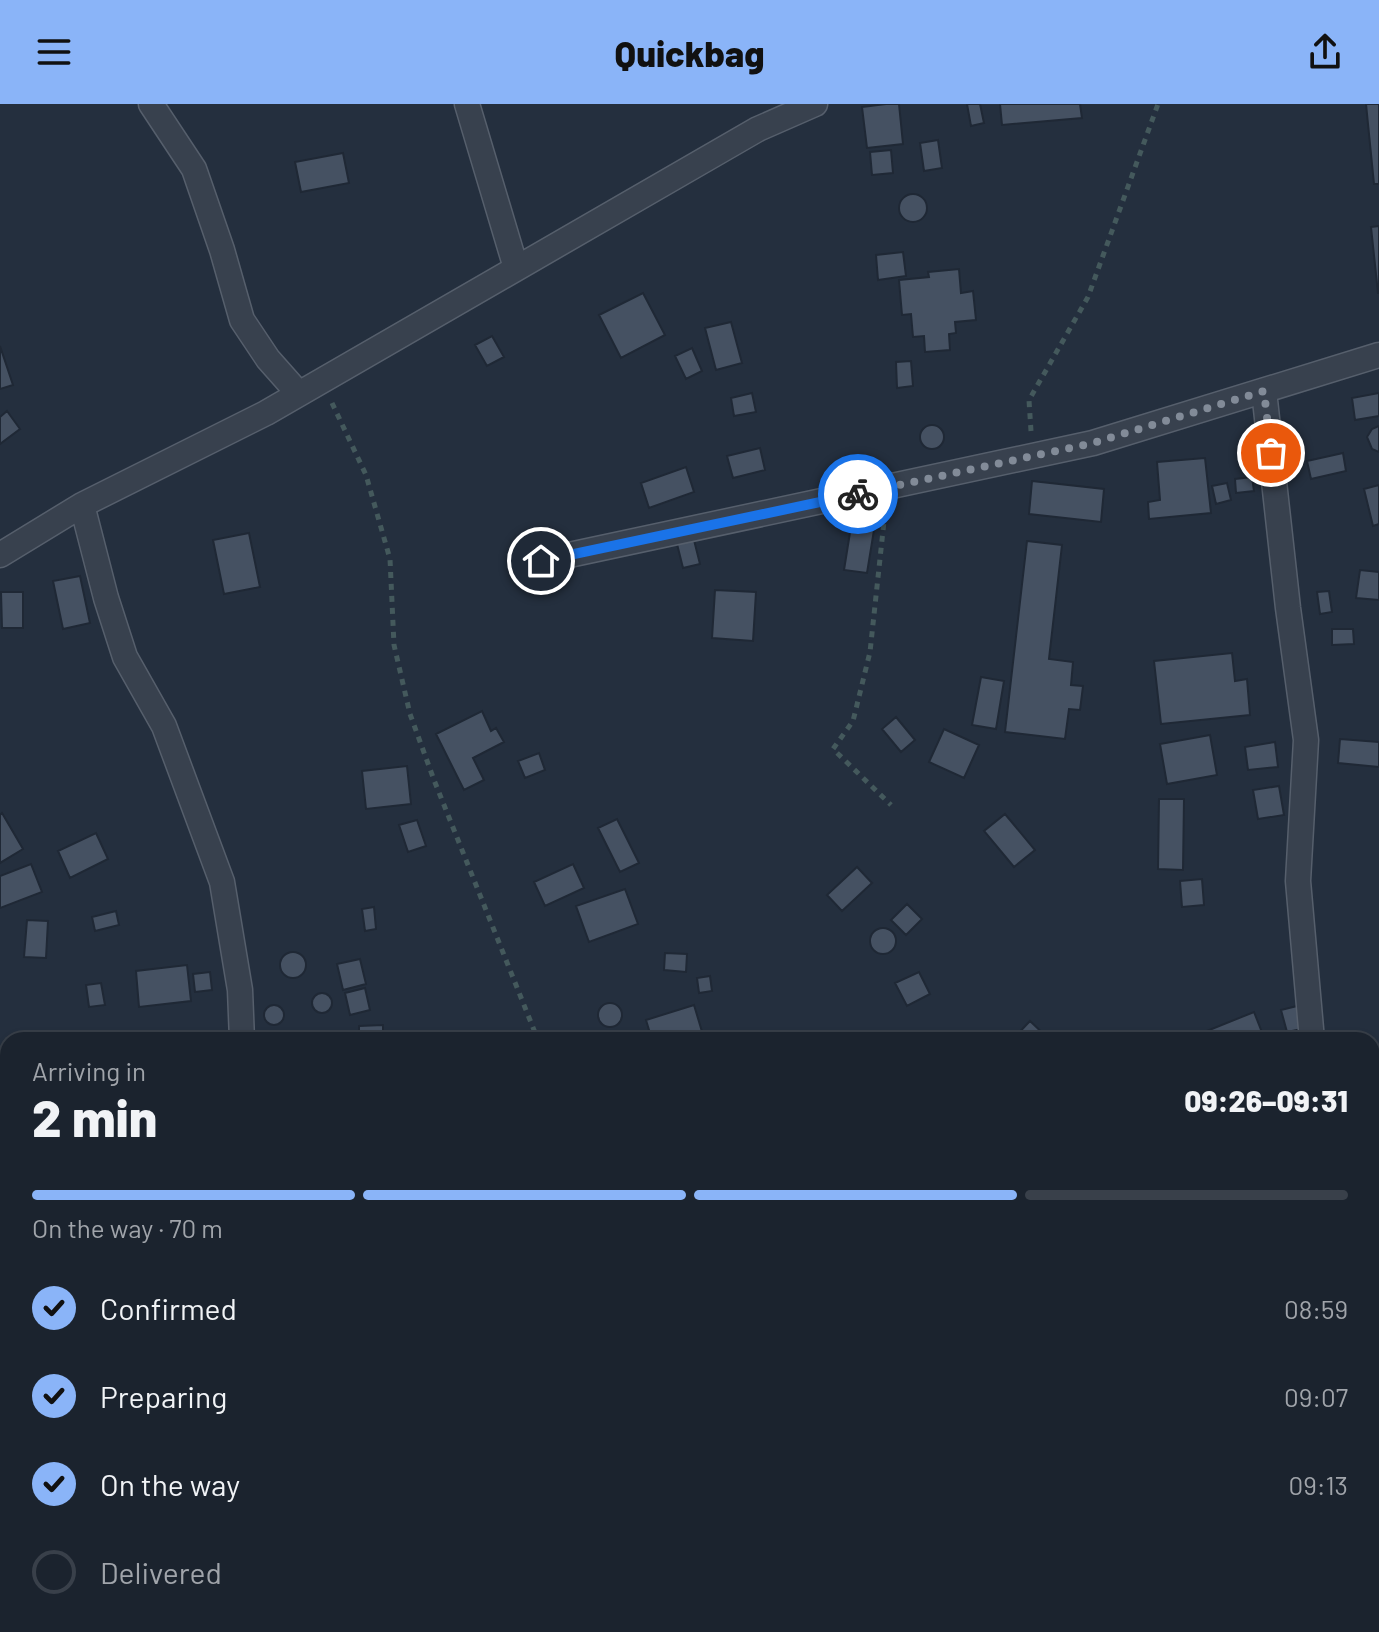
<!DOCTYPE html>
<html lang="en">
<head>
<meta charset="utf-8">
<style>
  :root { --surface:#1b232e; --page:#242b36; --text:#f1f3f6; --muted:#a0a4aa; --line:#39404a; --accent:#8ab4f8 }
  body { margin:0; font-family:Barlow,sans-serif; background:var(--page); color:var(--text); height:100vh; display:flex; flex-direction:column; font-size:30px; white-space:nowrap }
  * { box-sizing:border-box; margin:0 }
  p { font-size:26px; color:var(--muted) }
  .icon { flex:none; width:44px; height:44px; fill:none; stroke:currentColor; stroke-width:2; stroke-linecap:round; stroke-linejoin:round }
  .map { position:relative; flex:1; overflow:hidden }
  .details { position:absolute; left:0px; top:928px; width:1380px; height:600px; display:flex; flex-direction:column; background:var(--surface); border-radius:24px 24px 0 0; box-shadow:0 2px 6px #0004,0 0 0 2px var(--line) }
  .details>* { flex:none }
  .pin { position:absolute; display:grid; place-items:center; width:68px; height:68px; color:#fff; margin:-34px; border:4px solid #fff; border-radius:50%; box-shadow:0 2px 8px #0007 }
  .courier { position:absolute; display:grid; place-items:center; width:80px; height:80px; margin:-40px; border:6px solid #1a73e8; border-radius:50%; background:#fff; color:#222; box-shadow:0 2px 10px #0007 }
  .overview em { font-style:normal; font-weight:800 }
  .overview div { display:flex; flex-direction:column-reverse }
  .overview { display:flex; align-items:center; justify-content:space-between; height:136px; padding:0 32px }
  h1 { font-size:52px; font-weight:800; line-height:60px }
  .bar { display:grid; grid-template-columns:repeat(4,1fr); gap:12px 8px; align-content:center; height:96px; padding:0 32px }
  .bar i { height:10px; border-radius:6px; background:var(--line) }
  .bar .active { background:var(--accent) }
  .bar p { grid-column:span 4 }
  ol { padding:0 32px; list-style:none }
  li { display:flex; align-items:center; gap:24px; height:88px }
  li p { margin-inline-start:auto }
  li .icon { padding:8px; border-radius:50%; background:var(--accent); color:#111; stroke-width:4 }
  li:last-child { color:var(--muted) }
  li i { width:44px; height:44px; border:4px solid var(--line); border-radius:50% }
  header { display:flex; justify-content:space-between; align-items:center; height:104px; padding:0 32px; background:var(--accent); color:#111; font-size:36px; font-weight:800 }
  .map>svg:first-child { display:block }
  .building { fill:#455162; stroke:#1f2835; stroke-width:2 }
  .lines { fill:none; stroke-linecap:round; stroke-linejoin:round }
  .street-casing { stroke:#565f6c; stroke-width:27 }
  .path { stroke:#44595c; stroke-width:5; stroke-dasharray:6 6; stroke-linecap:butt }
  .street { stroke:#38414e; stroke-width:24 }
  .done { stroke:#828b98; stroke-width:8; stroke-dasharray:0 14.4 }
  .route { stroke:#1a73e8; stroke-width:10 }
</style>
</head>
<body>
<header><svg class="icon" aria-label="menu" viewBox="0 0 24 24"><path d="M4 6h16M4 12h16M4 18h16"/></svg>Quickbag<svg class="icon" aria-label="share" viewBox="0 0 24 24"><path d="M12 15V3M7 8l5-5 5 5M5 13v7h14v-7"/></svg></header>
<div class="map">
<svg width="1379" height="1528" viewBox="0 0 1379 1528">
  <rect width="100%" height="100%" fill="#242f3e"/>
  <path class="building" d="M886 0H899L903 40 867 44 862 3Z
    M967 0H980L984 19 971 22Z
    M1000 0H1080L1082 14 1002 21Z
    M1366 0H1379V80H1374Z
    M938 36 942 64 924 67 920 39Z
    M891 46 893 69 872 71 870 48Z
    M343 49 349 79 301 88 295 58Z
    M899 104a14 14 0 1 1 28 0a14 14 0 1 1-28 0Z
    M1379 122V189H1378L1371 123Z
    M903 148 906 172 878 176 876 151Z
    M959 165 961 189 973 187 976 216 955 218 956 229 949 230 950 246 925 248 924 232 913 233 911 210 902 211 899 176 929 173 928 168Z
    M643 189 665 231 621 254 599 211Z
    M731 218 742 259 716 266 705 224Z
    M492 232 504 253 487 262 475 241Z
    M0 242 13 281 0 285Z
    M692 244 702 267 686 275 675 252Z
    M911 257 913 282 897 284 896 258Z
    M752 289 756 308 734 312 731 294Z
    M1379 289V312L1355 316 1352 294Z
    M7 307 20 325 0 340V313Z
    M920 333a12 12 0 1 1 24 0a12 12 0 1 1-24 0Z
    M1379 322V348L1372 345 1367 333 1372 325Z
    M760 344 765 366 733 374 727 352Z
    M1343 349 1346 367 1311 375 1307 357Z
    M1205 354 1211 409 1149 415 1148 398 1160 396 1157 358Z
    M686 363 694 388 649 404 641 379Z
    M1252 373 1254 387 1236 389 1235 375Z
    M1032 377 1104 385 1101 418 1029 410Z
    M1227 379 1231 396 1216 400 1212 382Z
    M1379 381V420L1373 422 1364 385Z
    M852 416 875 420 867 469 844 466Z
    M249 429 260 483 224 490 213 436Z
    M694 436 700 460 683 464 677 440Z
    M1027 437 1062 441 1049 555 1073 558 1071 581 1083 582 1080 606 1069 605 1065 635 1005 628Z
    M1360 466 1379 468V496L1356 494Z
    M80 472 90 519 63 525 53 477Z
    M715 486 756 488 753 537 712 534Z
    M1329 487 1332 508 1320 510 1317 488Z
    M1 488H23V524H2Z
    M1332 525H1353L1354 540 1332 541Z
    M1232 549 1235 577 1247 575 1250 611 1161 620 1154 557Z
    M981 573 1004 577 996 625 972 621Z
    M482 607 491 627 496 624 504 638 473 654 484 676 464 686 436 630Z
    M896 613 915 636 901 648 882 625Z
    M944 625 979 641 964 674 929 658Z
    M1210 631 1217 671 1167 680 1160 640Z
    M1340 635 1379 638V663L1338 659Z
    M1275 638 1278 663 1248 666 1245 643Z
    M539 649 545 666 525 674 518 657Z
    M407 662 411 700 366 705 362 667Z
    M1279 682 1284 711 1258 715 1253 686Z
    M1159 695H1184L1183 766 1158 765Z
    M2 709 23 745 0 759V711Z
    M1005 710 1035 746 1014 763 984 727Z
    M617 715 639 759 620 768 598 724Z
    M417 716 426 742 408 748 399 721Z
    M96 729 108 755 70 774 58 747Z
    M31 760 42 788 0 804V772Z
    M573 760 584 784 545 802 534 778Z
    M857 763 872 779 842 807 827 791Z
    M1202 775 1204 801 1182 803 1180 777Z
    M625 785 638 820 589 838 576 802Z
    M907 800 922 815 906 831 891 816Z
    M374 803 376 825 365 827 362 805Z
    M116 807 119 821 95 827 92 813Z
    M27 816 48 817 46 854 24 853Z
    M870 837a13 13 0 1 1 26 0a13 13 0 1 1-26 0Z
    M280 861a13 13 0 1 1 26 0a13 13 0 1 1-26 0Z
    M665 849 687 850 686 868 664 866Z
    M360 855 366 880 343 886 337 860Z
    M187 861 191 897 139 903 136 867Z
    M210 868 212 886 195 888 193 870Z
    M919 868 930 890 907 902 895 879Z
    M710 872 712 887 699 889 697 874Z
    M101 879 105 901 89 903 86 881Z
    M365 884 370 906 350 911 345 889Z
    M312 899a10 10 0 1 1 20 0a10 10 0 1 1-20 0Z
    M598 911a12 12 0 1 1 24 0a12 12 0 1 1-24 0Z
    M264 911a10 10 0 1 1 20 0a10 10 0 1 1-20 0Z
    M694 901 703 931 689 936H652L646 916Z
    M1297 902 1302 925 1287 928 1281 906Z
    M1254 908 1265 936H1187V935Z
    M1030 917 1050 936H1012Z
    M383 921V936H359V922Z
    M0 1083H8V1126L0 1127Z
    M8 1187V1207H0V1188Z
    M581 1520H625L627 1528H555V1526Z
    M656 1520H689L691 1528H658Z"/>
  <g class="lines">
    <g class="street-casing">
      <path id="street" d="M151 0 194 65 222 146 242 216 268 255 299 290
        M467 0 516 164
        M1264 287 1288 504 1306 636 1298 777 1312 936
        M82 401 106 494 125 553 164 622 222 778 240 886 242 936
        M0 451 82 401 266 309 758 25 815 0
        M541 457 1093 339 1379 251
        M1372 1162 1379 1176
        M304 1520 308 1528"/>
    </g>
    <path class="path" d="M332 299 366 371 390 455 394 541 410 610 434 676 538 936
      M1031 327 1029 296 1088 193 1158 0
      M885 408 870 548 853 617 833 645 891 701
      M856 1520 859 1528"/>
    <use href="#street" class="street"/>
  </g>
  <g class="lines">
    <path class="done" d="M858 390 1093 339 1264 287 1271 349"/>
    <path class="route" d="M541 457 858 390"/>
  </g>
</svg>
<div class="pin" style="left:1271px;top:349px;background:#ea580c"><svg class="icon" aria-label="bag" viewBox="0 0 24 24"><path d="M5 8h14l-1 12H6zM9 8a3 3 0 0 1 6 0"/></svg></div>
<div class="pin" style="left:541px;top:457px;background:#1f2937"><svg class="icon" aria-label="home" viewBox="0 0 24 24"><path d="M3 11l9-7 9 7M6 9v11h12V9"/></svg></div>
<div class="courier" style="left:858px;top:390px"><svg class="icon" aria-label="bike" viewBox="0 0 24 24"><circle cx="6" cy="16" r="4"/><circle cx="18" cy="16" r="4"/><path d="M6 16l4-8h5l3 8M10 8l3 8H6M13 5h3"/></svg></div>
<section class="details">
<div class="overview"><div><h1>2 min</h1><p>Arriving in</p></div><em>09:26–09:31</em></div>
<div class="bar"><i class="active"></i><i class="active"></i><i class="active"></i><i></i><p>On the way · 70 m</p></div>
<ol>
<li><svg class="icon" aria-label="check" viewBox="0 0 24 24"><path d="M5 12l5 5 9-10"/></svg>Confirmed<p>08:59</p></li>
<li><svg class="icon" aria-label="check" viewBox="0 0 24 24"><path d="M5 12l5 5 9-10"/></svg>Preparing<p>09:07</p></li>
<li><svg class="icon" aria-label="check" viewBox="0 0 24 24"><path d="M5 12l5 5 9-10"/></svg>On the way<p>09:13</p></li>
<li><i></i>Delivered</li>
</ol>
</section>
</div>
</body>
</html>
